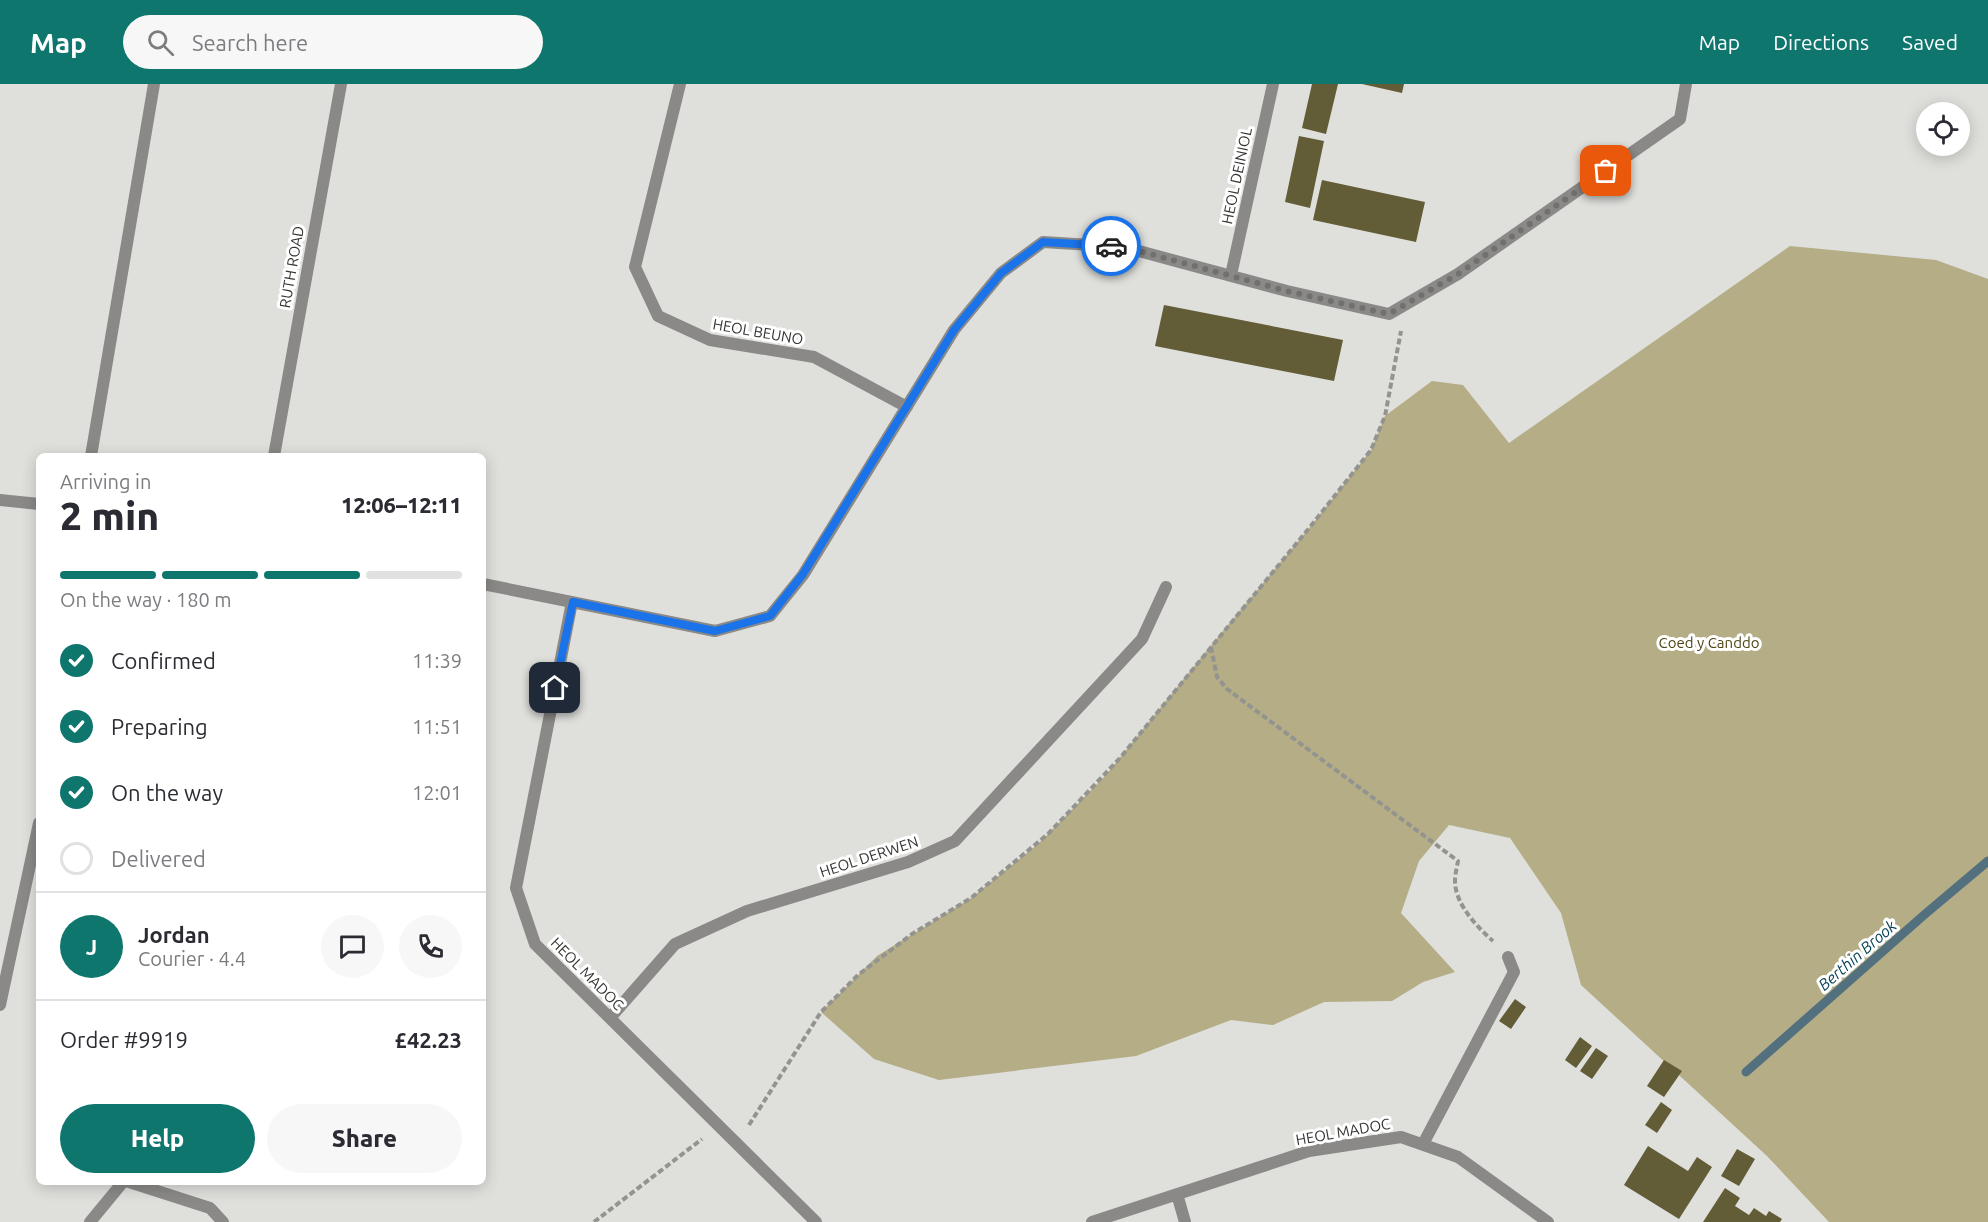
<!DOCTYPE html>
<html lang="en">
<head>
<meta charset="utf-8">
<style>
  :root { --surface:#fff; --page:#f7f7f7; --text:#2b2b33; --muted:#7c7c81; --line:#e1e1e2; --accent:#0f766e }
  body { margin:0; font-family:Ubuntu,sans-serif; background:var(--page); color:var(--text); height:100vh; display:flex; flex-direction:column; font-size:22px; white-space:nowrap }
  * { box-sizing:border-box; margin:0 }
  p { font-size:20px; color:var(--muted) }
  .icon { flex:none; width:33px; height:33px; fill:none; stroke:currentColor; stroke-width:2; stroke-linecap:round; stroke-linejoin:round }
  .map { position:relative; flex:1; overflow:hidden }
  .sheet { position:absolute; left:36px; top:369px; width:450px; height:732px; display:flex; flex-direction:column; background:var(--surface); border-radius:9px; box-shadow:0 3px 15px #0003 }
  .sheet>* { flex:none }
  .tools { position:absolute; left:1916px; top:18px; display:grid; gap:12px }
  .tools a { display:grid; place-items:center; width:54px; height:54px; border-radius:50%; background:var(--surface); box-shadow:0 3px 15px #0003; font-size:30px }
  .pin { position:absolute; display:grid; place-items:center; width:51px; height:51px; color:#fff; margin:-26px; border-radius:12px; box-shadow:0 3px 9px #0006 }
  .courier { position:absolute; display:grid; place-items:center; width:60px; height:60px; margin:-30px; border:4px solid #1a73e8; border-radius:50%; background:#fff; color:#222; box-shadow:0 2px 8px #0007 }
  .overview em { font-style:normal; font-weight:800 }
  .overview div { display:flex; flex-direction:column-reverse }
  .overview { display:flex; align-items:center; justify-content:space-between; height:102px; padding:0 24px }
  h1 { font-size:39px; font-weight:800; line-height:45px }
  .bar { display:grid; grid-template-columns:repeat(4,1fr); gap:9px 6px; align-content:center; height:72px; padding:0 24px }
  .bar i { height:8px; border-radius:4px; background:var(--line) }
  .bar .current { background:var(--accent) }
  .bar p { grid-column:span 4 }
  .line { display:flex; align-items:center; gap:15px; padding:0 24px; border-top:2px solid var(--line) }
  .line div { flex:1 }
  .round { display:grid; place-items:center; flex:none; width:63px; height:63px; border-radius:32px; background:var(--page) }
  ol { padding:0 24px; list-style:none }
  li { display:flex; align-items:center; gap:18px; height:66px }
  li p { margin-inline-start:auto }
  li .icon { padding:6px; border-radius:50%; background:var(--accent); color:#fff; stroke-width:4 }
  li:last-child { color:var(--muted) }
  li i { width:33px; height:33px; border:3px solid var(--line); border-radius:50% }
  .cta { display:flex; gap:12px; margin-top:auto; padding:12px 24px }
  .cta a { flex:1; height:69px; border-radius:36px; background:var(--accent); color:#fff; font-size:24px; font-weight:800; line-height:69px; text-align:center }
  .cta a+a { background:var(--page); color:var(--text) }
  header { display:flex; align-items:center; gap:36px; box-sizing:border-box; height:84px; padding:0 30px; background:var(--accent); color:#fff }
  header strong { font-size:28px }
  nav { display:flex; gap:33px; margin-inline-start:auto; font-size:21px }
  .search { width:420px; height:54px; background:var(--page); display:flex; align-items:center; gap:15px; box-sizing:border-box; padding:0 21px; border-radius:33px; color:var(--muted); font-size:22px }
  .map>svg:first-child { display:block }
  .forest { fill:#b4ad86 }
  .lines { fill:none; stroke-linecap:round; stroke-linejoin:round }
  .stream { stroke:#52707d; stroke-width:9 }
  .building { fill:#625c37 }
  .path { stroke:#939390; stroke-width:4; stroke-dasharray:6 3; stroke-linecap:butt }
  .service { stroke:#8a8988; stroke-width:12 }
  .minor { stroke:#8a8988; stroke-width:12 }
  .done { stroke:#70706e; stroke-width:6; stroke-dasharray:0 10.8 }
  .route { stroke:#1a73e8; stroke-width:8 }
  .labels { text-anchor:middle; stroke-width:6; stroke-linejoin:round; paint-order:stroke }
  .street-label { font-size:15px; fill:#353533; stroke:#fff }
  .park-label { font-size:15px; fill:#4e4515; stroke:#fff }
  .water-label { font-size:16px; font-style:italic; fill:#003f54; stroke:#fff }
</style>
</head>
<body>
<header>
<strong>Map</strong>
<div class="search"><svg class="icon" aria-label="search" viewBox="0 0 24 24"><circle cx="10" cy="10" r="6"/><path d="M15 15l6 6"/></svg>Search here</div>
<nav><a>Map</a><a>Directions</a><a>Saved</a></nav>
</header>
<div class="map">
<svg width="1988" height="1138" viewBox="0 0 1988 1138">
  <rect width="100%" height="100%" fill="#dfdfdc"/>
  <path class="forest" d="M1790 162 1936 176 1988 195V1138H1829L1767 1072 1581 901 1561 829 1510 754 1449 741 1419 777 1401 829 1455 888 1423 898 1392 917 1324 918 1273 941 1231 936 1136 972 939 996 874 975 821 928 877 872 971 814 1038 760 1105 692 1213 559 1310 443 1371 366 1385 332 1432 297 1463 301 1509 359Z"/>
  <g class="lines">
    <path class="stream" d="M1746 988 1924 831 1988 777"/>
  </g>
  <path class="building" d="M1312 0H1338L1326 50 1302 44Z
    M1362 0H1404L1402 9Z
    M1299 52 1324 57 1310 124 1285 118Z
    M1322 96 1425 118 1416 158 1313 136Z
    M1164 221 1343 256 1334 297 1155 262Z
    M1515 915 1526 923 1511 945 1499 937Z
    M1580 953 1592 962 1576 984 1565 976Z
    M1596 964 1608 972 1592 995 1580 987Z
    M1664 976 1682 987 1664 1013 1647 1002Z
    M1661 1018 1672 1026 1657 1049 1645 1041Z
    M1648 1062 1688 1087 1697 1073 1712 1083 1679 1135 1624 1101Z
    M1737 1065 1755 1075 1739 1102 1721 1092Z
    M1725 1104 1740 1114 1735 1122 1749 1131 1754 1124 1766 1132 1769 1127 1782 1135 1780 1138H1703Z"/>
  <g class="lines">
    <path class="path" d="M1211 563 1217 593 1227 605 1458 777C1457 783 1455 790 1455 797 1455 820 1477 843 1493 857
      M749 1041 821 928 858 891 912 850 971 814 1048 750 1120 674 1310 443 1371 366 1385 332 1401 247
      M594 1138 702 1055"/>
    <path class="service" d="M91 372 154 0
      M0 921 39 739
      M1423 1060 1514 888 1508 873"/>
    <path class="minor" d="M680 0 635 183 658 232 710 256 814 273 907 323
      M1231 191 1273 0
      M274 372 341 0
      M0 416 39 420
      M483 500 715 547 770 532 803 491 954 246 1001 189 1043 158 1124 163 1287 207 1389 230 1458 190 1680 35 1686 0
      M572 518 516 804 535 860 816 1138
      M610 934 675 860 747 827 908 778 955 757 1142 555 1166 503
      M129 1098 210 1124 223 1138
      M1177 1110 1185 1138
      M90 1138 123 1098
      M1092 1138 1309 1067 1401 1053 1458 1073 1548 1138"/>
  </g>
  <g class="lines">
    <path class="done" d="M1111 162 1124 163 1287 207 1389 230 1458 190 1606 87"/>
    <path class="route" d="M555 604 573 518 715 547 770 532 803 490 954 246 1001 189 1043 158 1111 162"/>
  </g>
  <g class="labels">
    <g class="street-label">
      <text transform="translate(1237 92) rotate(-78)" y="5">HEOL DEINIOL</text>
      <text transform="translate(292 183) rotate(-80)" y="5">RUTH ROAD</text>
      <text transform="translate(758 248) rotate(10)" y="5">HEOL BEUNO</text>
      <text transform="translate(869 773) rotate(-18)" y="5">HEOL DERWEN</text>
      <text transform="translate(587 890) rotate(45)" y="5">HEOL MADOC</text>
      <text transform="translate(1343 1048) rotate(-10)" y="5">HEOL MADOC</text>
    </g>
    <g class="park-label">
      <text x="1709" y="564">Coed y Canddo</text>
    </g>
    <g class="water-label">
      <text transform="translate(1857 871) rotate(-41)" y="6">Berthin Brook</text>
    </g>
  </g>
</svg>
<div class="tools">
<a><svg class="icon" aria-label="locate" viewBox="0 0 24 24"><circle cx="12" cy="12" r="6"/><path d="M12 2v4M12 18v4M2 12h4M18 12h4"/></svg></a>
</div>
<div class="pin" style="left:1606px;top:87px;background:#ea580c"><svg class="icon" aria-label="bag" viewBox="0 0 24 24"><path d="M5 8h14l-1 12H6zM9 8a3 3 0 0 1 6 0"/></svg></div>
<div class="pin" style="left:555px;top:604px;background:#1f2937"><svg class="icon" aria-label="home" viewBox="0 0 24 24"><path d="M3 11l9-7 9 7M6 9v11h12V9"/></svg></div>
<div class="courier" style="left:1111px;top:162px"><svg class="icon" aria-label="car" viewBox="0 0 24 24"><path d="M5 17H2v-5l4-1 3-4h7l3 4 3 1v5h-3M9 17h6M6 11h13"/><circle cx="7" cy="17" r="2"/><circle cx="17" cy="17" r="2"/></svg></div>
<section class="sheet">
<div class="overview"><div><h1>2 min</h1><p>Arriving in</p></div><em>12:06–12:11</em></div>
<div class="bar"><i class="current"></i><i class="current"></i><i class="current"></i><i></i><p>On the way · 180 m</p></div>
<ol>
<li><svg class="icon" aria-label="check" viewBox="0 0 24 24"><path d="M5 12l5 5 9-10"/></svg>Confirmed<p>11:39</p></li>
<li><svg class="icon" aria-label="check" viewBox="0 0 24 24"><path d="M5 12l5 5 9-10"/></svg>Preparing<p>11:51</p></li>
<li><svg class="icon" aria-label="check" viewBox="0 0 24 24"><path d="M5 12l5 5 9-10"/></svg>On the way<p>12:01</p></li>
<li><i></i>Delivered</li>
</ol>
<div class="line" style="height:108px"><b class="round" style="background:var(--accent);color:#fff">J</b><div><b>Jordan</b><p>Courier · 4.4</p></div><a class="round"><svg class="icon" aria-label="chat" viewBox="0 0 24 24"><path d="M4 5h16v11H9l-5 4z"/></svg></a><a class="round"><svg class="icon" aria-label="phone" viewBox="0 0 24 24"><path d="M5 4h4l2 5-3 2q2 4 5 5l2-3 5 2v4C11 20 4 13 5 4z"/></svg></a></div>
<div class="line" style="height:78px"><div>Order #9919</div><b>£42.23</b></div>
<div class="cta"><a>Help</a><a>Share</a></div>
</section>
</div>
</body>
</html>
